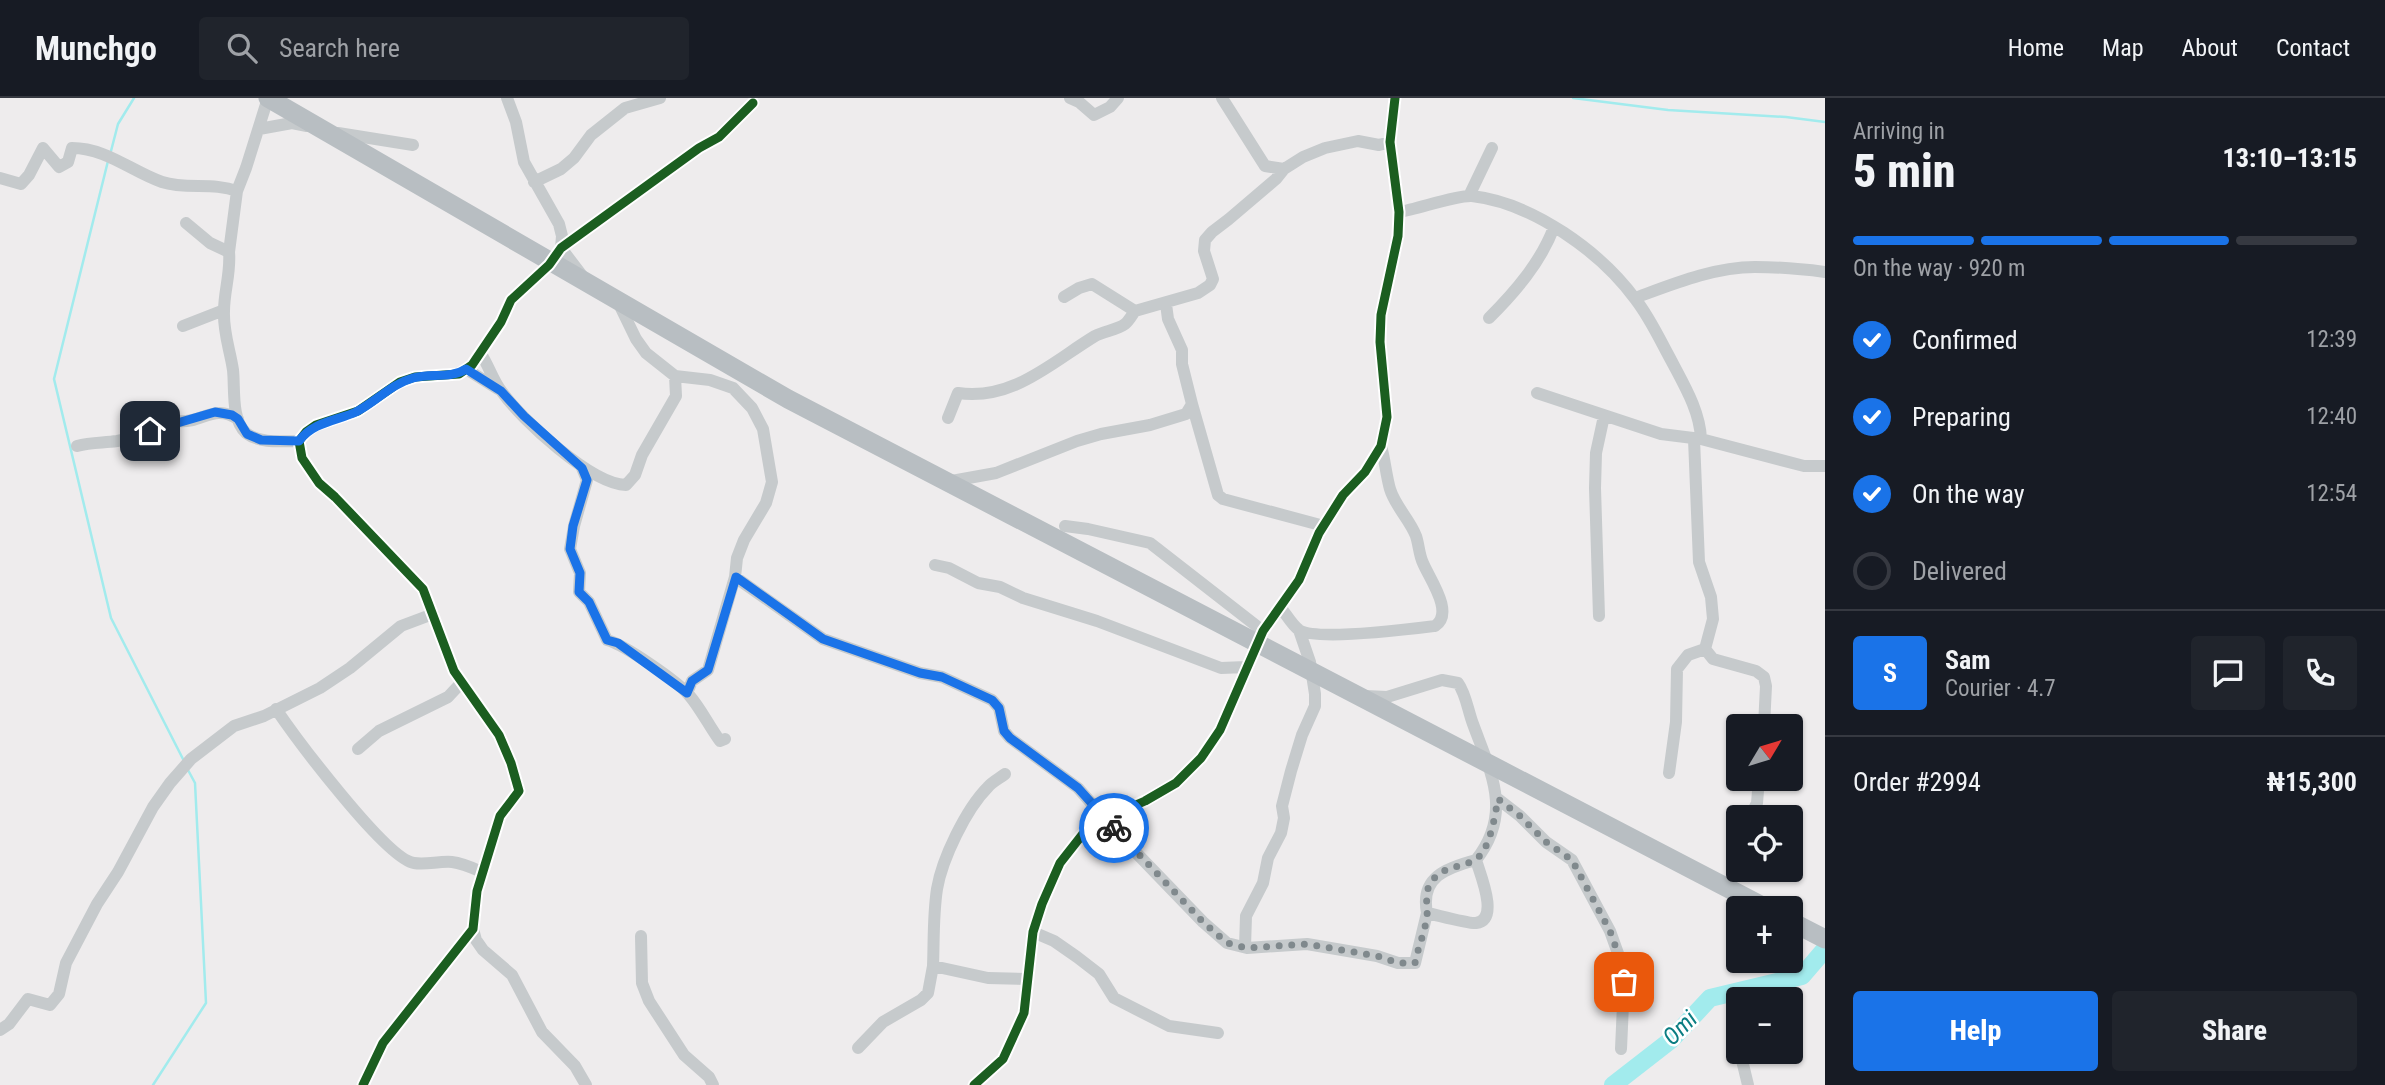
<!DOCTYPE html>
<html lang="en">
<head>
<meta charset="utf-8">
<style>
  :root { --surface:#171b24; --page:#20242c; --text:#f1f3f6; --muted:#9ea1a6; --line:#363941; --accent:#1a73e8 }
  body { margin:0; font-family:"Roboto Condensed",sans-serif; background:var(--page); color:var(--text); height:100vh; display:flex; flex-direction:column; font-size:26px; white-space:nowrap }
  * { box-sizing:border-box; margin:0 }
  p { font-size:23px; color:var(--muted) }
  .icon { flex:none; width:38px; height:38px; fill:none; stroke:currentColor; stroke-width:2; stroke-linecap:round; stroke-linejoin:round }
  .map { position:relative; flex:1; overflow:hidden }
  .drawer { display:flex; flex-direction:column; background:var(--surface); width:560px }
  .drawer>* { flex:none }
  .needle { width:46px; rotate:52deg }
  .fabs { position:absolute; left:1726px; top:616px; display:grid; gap:14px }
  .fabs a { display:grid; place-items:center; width:77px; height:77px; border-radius:7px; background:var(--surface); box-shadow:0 2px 5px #0004; font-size:35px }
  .pin { position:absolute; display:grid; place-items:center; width:60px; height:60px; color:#fff; margin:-30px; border-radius:14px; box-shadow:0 4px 10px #0006 }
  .courier { position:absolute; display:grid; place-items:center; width:70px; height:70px; margin:-35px; border:5px solid #1a73e8; border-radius:50%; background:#fff; color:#222; box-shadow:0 2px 9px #0007 }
  .summary em { font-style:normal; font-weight:800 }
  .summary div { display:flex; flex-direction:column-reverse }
  .summary { display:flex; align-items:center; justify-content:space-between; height:119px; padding:0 28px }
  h1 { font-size:46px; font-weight:800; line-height:52px }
  .bar { display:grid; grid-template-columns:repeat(4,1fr); gap:10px 7px; align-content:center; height:84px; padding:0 28px }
  .bar i { height:9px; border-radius:5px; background:var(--line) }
  .bar .current { background:var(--accent) }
  .bar p { grid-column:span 4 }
  .line { display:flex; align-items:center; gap:18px; padding:0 28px; border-top:2px solid var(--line) }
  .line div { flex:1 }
  .round { display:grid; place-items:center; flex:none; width:74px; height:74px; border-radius:7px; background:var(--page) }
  ol { padding:0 28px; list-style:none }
  li { display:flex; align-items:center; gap:21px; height:77px }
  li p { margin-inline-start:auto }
  li .icon { padding:7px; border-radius:50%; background:var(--accent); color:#fff; stroke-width:4 }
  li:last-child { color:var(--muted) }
  li i { width:38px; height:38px; border:4px solid var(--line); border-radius:50% }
  .primary-button { display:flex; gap:14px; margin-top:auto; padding:14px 28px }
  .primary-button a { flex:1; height:80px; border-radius:7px; background:var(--accent); color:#fff; font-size:28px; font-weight:800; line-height:80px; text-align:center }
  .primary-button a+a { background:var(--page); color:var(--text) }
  header { display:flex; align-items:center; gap:42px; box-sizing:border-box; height:98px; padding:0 35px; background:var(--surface); border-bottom:2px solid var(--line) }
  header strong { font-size:33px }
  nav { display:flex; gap:38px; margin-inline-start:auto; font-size:24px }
  .search { width:490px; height:63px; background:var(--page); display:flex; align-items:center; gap:18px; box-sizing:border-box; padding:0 24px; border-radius:7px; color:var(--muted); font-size:26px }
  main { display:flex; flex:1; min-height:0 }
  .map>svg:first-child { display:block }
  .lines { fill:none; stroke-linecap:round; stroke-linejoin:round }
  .stream { stroke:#a2ebed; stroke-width:2.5 }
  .river { stroke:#a2ebed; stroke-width:18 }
  .minor { stroke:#c6cacc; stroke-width:12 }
  .highway { stroke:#b8bec2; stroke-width:19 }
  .cycleway-casing { stroke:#fff; stroke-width:13 }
  .cycleway { stroke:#1b5e20; stroke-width:9 }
  .done { stroke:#80898d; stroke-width:7; stroke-dasharray:0 12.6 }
  .route { stroke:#1a73e8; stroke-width:9 }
  .labels { text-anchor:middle; stroke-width:5; stroke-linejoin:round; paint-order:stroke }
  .water-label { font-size:24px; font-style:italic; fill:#0a7d82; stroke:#fff }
</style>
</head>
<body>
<header>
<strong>Munchgo</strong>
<div class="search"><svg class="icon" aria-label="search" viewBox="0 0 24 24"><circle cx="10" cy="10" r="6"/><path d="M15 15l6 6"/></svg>Search here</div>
<nav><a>Home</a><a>Map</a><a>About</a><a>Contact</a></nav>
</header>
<main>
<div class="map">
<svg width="1825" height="987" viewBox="0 0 1825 987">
  <rect width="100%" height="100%" fill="#eeeced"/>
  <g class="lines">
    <path class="stream" d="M1573 0 1668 12 1786 19 1825 24
      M111 53 118 26 134 0
      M108 63 54 281 111 520 184 663
      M153 987 206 905 195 685 188 672"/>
    <path class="river" d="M1613 987 1671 942 1710 900 1802 878 1825 851"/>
    <path class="minor" d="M507 0 516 24 524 64 559 126 562 138 561 150 583 179
      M1070 0 1079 4 1094 17 1110 9 1118 0
      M1222 0 1265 68 1284 71
      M259 31 292 25 307 28
      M338 35 413 47
      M0 80 21 86 29 77 43 50 59 69 68 64 72 50C106 50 131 73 162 84 186 92 213 84 237 93L229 154
      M534 84 561 71 574 60 591 37 625 10 660 0
      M237 93 246 70 268 0
      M1469 98 1492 50
      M1399 114C1418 111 1456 97 1472 98 1533 105 1601 154 1636 202 1650 220 1660 242 1671 262 1684 287 1700 313 1701 341
      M186 125 210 145 229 154C231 174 224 193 224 213 223 234 230 252 233 272 235 290 231 322 246 335 260 346 283 343 299 343
      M1064 199 1079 190 1092 186 1135 213 1198 195 1210 187 1213 181 1204 153 1205 142 1212 134 1229 121 1276 81 1284 71 1303 59 1325 50 1358 43 1379 47 1390 44
      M1635 200C1673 186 1714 169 1755 169 1778 169 1802 171 1825 174
      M618 204 636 241 646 255 675 278 710 282 733 290 752 310 763 331 772 384 766 405 744 442 737 460 735 479 708 572 692 583 687 595
      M1489 220C1515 194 1541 164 1554 129
      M183 228 224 212
      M481 256C489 268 493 283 502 294 522 322 591 386 626 387L635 377 642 357 676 298 675 278
      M466 271 498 291
      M1537 295 1661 336 1701 341 1804 368H1825
      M1192 306 1218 397 1223 401 1324 428
      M948 320 958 295C1013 303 1052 264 1095 238 1104 233 1117 232 1125 226 1129 223 1132 217 1135 213
      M77 348C91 344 103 345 117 343 138 339 158 331 178 323 202 326 213 305 238 321
      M582 370 587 382 574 428 570 451 580 475 579 494 589 504 607 542C625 547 677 583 689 597 701 611 709 628 720 643L725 641
      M946 384 996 375 1077 343 1101 336 1150 327 1186 316 1192 306 1182 266V252L1168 221 1166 206
      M1065 428 1088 431 1150 445 1263 533
      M935 467 949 470 978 485 1000 489 1023 500 1097 523 1221 570 1246 569
      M735 479 823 541 920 575 942 579 992 602 999 610 1004 633 1010 640 1078 690 1120 738 1203 824 1227 845 1247 850 1307 846 1377 858 1398 865H1415L1427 815C1437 817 1469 826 1476 825 1500 822 1480 776 1476 762
      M1281 510C1286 516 1292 527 1299 532 1317 543 1411 531 1435 528 1455 515 1429 480 1423 465 1419 457 1419 447 1416 438 1410 422 1395 408 1390 391 1386 377 1385 362 1381 348
      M1599 518 1595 390 1596 355 1604 318
      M1705 551 1713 561 1756 573 1764 579 1766 588 1764 628
      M1365 598 1387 599 1442 582 1458 585C1466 596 1468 613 1473 626 1491 675 1513 715 1476 762 1446 770 1420 779 1427 815
      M276 611C295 639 386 761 414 765 426 767 439 763 452 764 462 765 473 770 482 774
      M358 651 379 633 448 599 462 584
      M1669 675 1676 624 1677 571 1688 557 1705 551 1713 521 1711 499 1699 464 1694 341
      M1005 676C1000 680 992 684 988 689 966 711 942 761 937 791 933 817 934 842 933 868L988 880 1028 881
      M1498 701 1520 718 1546 744 1572 762 1610 833 1620 861 1624 884 1621 951
      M1750 719 1757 705 1759 681
      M473 831 476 842 483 852 512 877 542 934 575 968 586 987
      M1033 834 1054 843 1077 859 1099 876 1114 900 1169 928 1218 935
      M641 838 642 885 649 903 684 957 709 979 713 987
      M1245 849 1246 818 1263 785 1268 760 1281 735 1284 720 1282 708 1291 673 1302 637 1315 608V596L1310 564 1299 532
      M0 932 9 926 28 901 50 907 59 896 66 865 97 806 118 774 153 709 170 685 191 661 234 628 264 618 320 590 350 570 401 528 433 516
      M858 950 883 924 921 902 928 895 933 868
      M1740 954 1748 987
      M363 987 383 945 473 831 477 793 500 718 519 693 511 665 499 637 454 573 423 491 335 399 319 385 302 360 299 343 306 334 316 327 358 313 400 284 415 279 459 276 472 267 501 224 511 202 549 167 561 150 699 50 719 39 753 5
      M974 987 1003 961 1024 915 1033 834 1042 806 1060 765 1082 737 1097 724 1145 703 1176 685 1201 660 1220 632 1263 533 1299 482 1319 435 1343 397 1365 374 1381 348 1387 319 1380 244 1381 217 1398 138 1399 114 1390 44 1395 0"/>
    <path class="highway" d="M268 0 788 301 1766 810
      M1790 823 1825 841"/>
    <g class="cycleway-casing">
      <path id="cycleway" d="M363 987 383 945 473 831 477 793 500 718 519 693 511 665 499 637 454 573 423 491 335 399 319 385 302 360 299 343 306 334 316 327 358 313 400 284 415 279 459 276 472 267 501 224 511 202 549 167 561 150 699 50 719 39 753 5
        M974 987 1003 961 1024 915 1033 834 1042 806 1060 765 1082 737 1097 724 1145 703 1176 685 1201 660 1220 632 1263 533 1299 482 1319 435 1343 397 1365 374 1381 348 1387 319 1380 244 1381 217 1398 138 1399 114 1390 44 1395 0"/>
    </g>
    <use href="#cycleway" class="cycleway"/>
  </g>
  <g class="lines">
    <path class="done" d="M1114 730 1203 824 1227 845 1247 850 1307 846 1377 858 1398 865H1415C1418 849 1425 834 1427 818 1428 807 1424 797 1430 786 1442 766 1462 771 1476 761 1490 752 1495 717 1498 701L1520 718 1546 744 1572 762 1610 833 1620 861 1624 884"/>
    <path class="route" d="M150 333 215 314 232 317 238 321 247 336 261 342 299 343C313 324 336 323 356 314 376 304 391 286 413 280 430 275 451 281 466 271L501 293 524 318 582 370 587 382 573 428 570 451 580 475 579 494 589 504 607 542 618 545 687 595 692 583 708 572 736 479 823 541 920 575 942 579 992 602 999 610 1004 633 1010 640 1078 690 1114 730"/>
  </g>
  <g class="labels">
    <g class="water-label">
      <text transform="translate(1680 930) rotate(-45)" y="8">Omi</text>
    </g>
  </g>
</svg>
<div class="fabs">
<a><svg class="needle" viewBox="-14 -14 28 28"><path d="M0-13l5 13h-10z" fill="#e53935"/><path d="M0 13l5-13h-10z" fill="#9ea1a6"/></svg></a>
<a><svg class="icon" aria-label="locate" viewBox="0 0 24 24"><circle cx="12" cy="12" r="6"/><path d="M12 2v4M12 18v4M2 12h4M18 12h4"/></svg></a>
<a>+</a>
<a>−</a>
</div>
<div class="pin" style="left:1624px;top:884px;background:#ea580c"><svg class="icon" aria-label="bag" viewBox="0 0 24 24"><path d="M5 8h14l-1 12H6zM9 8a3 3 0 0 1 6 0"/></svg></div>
<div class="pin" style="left:150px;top:333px;background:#1f2937"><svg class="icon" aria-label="home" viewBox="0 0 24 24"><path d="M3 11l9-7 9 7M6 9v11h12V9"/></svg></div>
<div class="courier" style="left:1114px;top:730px"><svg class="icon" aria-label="bike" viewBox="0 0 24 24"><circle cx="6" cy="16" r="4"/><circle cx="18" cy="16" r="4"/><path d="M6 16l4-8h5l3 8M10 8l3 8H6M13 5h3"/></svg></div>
</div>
<section class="drawer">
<div class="summary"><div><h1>5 min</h1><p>Arriving in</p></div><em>13:10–13:15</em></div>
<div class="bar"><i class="current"></i><i class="current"></i><i class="current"></i><i></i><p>On the way · 920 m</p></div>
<ol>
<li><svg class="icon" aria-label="check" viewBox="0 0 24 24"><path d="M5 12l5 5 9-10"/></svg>Confirmed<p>12:39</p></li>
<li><svg class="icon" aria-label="check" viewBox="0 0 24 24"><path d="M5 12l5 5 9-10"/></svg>Preparing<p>12:40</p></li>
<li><svg class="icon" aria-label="check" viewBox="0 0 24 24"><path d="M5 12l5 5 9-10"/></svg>On the way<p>12:54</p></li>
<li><i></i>Delivered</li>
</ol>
<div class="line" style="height:126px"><b class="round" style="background:var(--accent);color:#fff">S</b><div><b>Sam</b><p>Courier · 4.7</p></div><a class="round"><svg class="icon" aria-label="chat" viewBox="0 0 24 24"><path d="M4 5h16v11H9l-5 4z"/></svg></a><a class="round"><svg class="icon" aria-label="phone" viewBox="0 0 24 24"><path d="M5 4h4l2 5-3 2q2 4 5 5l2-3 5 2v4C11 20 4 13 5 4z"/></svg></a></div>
<div class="line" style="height:91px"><div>Order #2994</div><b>₦15,300</b></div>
<div class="primary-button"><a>Help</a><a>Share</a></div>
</section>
</main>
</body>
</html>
